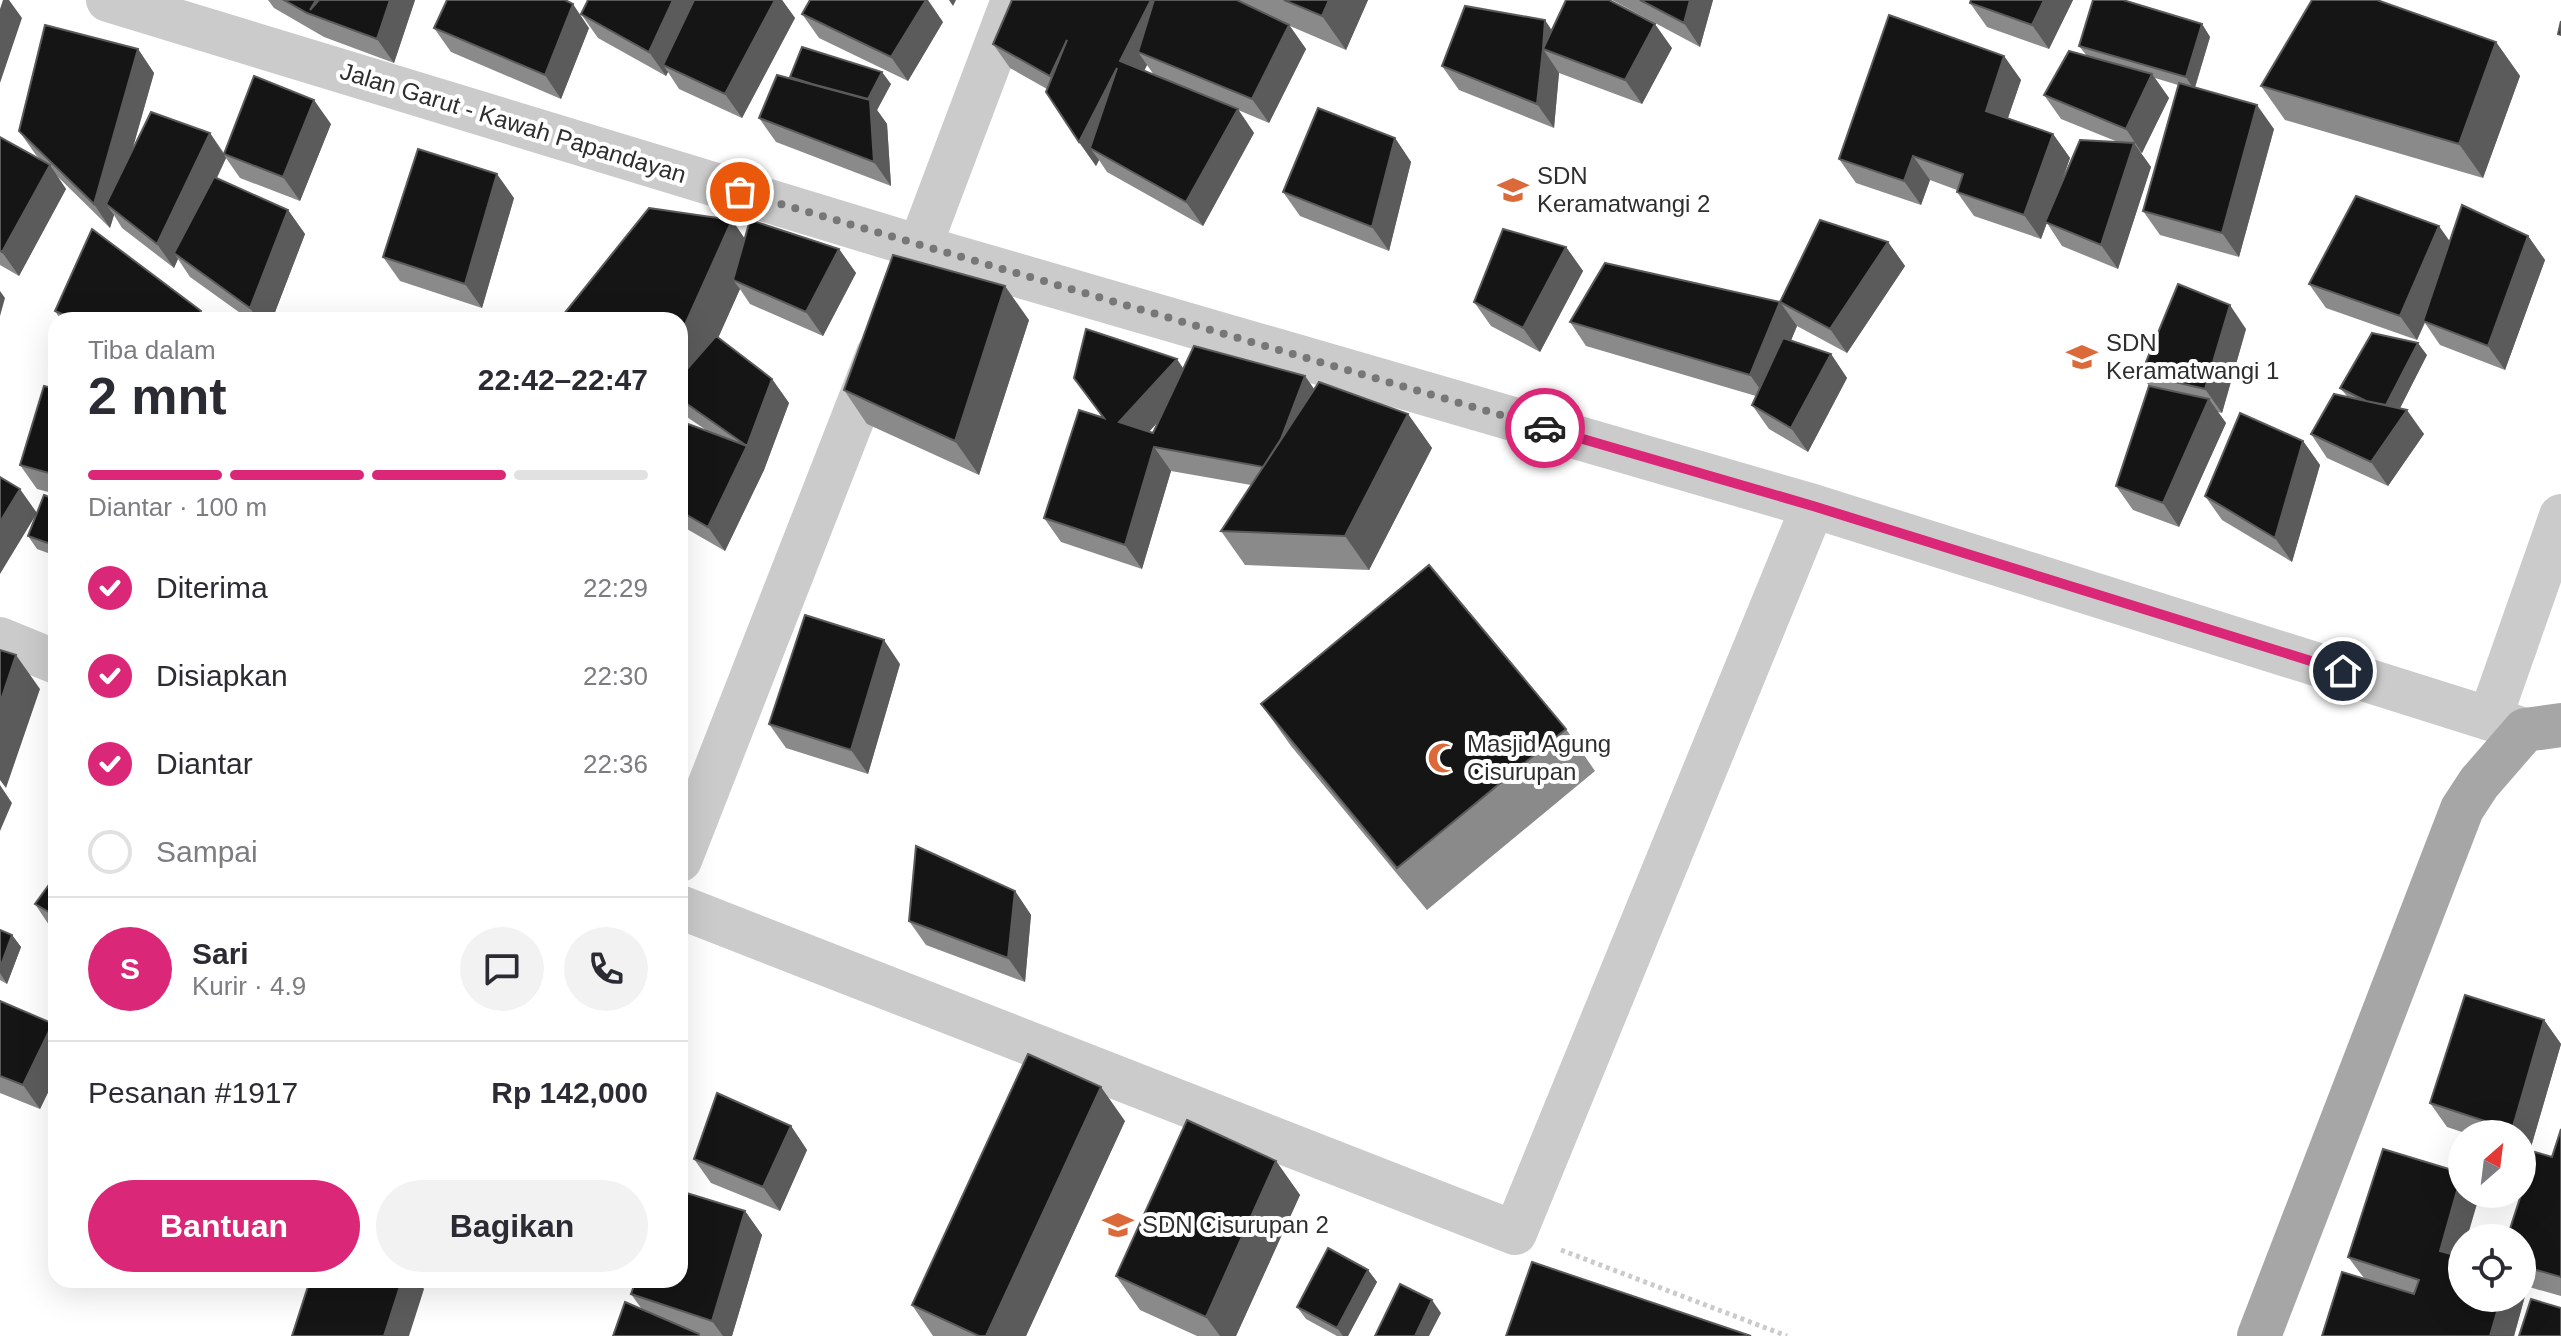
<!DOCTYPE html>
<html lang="id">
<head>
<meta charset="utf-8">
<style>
  :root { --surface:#fff; --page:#f2f2f3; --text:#2b2b33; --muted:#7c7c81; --line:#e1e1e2; --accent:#db2777 }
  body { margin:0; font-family:Helvetica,sans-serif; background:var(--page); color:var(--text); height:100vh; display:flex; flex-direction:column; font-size:30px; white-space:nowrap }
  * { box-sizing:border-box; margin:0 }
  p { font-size:26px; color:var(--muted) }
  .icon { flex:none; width:44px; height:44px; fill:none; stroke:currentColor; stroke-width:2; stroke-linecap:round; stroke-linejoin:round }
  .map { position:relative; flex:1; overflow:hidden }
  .side { position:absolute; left:48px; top:312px; width:640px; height:976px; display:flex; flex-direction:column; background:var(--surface); border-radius:24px; box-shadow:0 8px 32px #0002 }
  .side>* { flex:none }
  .needle { width:52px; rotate:28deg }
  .buttons { position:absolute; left:2448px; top:1120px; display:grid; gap:16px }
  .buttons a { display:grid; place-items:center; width:88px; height:88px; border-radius:50%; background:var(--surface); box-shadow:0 8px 32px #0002; font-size:40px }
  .pin { position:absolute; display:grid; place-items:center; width:68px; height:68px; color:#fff; margin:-34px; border:4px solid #fff; border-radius:50%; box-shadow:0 2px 8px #0007 }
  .courier { position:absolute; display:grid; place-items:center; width:80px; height:80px; margin:-40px; border:6px solid #db2777; border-radius:50%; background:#fff; color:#222; box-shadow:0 2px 10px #0007 }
  .headline em { font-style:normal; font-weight:600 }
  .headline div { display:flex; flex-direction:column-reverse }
  .headline { display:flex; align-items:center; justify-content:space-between; height:136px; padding:0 40px }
  h1 { font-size:52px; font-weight:600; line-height:60px }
  .bar { display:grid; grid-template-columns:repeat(4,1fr); gap:12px 8px; align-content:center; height:96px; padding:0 40px }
  .bar i { height:10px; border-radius:6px; background:var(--line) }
  .bar .current { background:var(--accent) }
  .bar p { grid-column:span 4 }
  .line { display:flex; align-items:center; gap:20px; padding:0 40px; border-top:2px solid var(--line) }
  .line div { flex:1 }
  .round { display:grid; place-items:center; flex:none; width:84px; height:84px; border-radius:42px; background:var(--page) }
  ol { padding:0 40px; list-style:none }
  li { display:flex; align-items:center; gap:24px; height:88px }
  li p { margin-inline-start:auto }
  li .icon { padding:8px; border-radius:50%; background:var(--accent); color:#fff; stroke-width:4 }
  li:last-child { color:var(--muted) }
  li i { width:44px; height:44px; border:4px solid var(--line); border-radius:50% }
  .action { display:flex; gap:16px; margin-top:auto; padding:16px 40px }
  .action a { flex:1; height:92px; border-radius:48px; background:var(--accent); color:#fff; font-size:32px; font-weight:600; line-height:92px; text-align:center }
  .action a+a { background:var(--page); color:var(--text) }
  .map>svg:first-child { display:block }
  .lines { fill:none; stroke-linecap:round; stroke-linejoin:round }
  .path { stroke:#cbcbcb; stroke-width:5; stroke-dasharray:4 4; stroke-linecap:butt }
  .minor { stroke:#cbcbcb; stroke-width:44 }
  .major { stroke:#a6a6a6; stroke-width:44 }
  .wall { fill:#8a8a8a; fill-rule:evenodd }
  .shaded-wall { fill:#5b5b5b }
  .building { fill:#151515; stroke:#5b5b5b; stroke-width:2 }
  .done { stroke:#777; stroke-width:8; stroke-dasharray:0 14.4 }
  .route { stroke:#db2777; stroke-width:10 }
  .labels { text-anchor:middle; stroke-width:8; stroke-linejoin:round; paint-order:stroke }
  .street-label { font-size:24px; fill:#2e2e2e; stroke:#fff }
  .poi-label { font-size:24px; fill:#2e2e2e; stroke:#fff; text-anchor:start }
</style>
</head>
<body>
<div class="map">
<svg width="2561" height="1336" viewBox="0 0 2561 1336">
  <rect width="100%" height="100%" fill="#fff"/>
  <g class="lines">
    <path class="path" d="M1561 1250 1787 1336"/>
    <path class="minor" d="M108 0 920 247 1813 506 2525 730
      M909 275 1013 0
      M0 639 56 662
      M2490 718 2561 516
      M680 860 878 354
      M680 907 1515 1233 1813 506"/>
    <path class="major" d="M2259 1336 2462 809 2479 783 2525 730 2561 725"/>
  </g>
  <path class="wall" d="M268 0H415L394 63 324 37 274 8Z
    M588 0H782L795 18 742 118 679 89 668 72 666 76 598 38 581 14Z
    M1012 0H1368L1346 50 1290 26 1306 49 1269 123 1238 110 1254 133 1203 226 1107 172 1099 160 1096 166 1079 142 1047 89 1010 68 993 44ZM1147 65 1154 75 1144 71Z
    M1612 0H1713L1700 47Z
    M1971 0H2073L2049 49 1987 27 1970 3Z
    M802 14 943 22 908 81 819 38Z
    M2202 24 2210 37 2195 88 2274 129 2239 257 2160 235 2143 211 2178 85 2155 78 2169 98 2142 153 2140 152 2151 167 2118 269 2062 246 2047 223 2041 239 1974 216 1957 192V190L1930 180 1921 205 1856 183 1839 159 2004 56 2021 80 2008 118 2053 134 2070 158 2058 193 2118 142 2061 119 2044 95 2087 56 2079 46Z
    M434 28H589L561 99 451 52Z
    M1552 30 1672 48 1642 104 1559 73 1554 128 1459 90 1442 66Z
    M2496 42 2520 76 2483 178 2285 120 2261 86Z
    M138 49 154 73 133 147 210 133 224 153 331 124 300 201 240 178 226 158 217 178 288 210 305 234 272 320H250L190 277 178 259 174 268 122 228 114 215 110 228 57 176 66 189 19 276 0 265V137L41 160 36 155 19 131Z
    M790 77 891 84 877 110 887 124 891 186 776 142 759 118 792 79Z
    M1395 138 1411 162 1389 251 1300 216 1283 192Z
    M514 198 482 308 400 281 383 257Z
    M732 220 745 239 839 249 856 273 823 336 750 304 740 289 718 338 772 379 789 403 764 470 725 551 680 525V320ZM684 414V415L709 432 681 421Z
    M2528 236 2545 260 2505 370 2440 345 2425 323 2417 340 2326 308 2309 284 2450 241Z
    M1888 242 1905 266 1847 353 1797 326 1791 340 1831 354 1847 378 1808 452 1769 429 1752 405 1756 396 1586 346 1570 322 1780 302Z
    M1566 247 1583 271 1540 352 1491 326 1474 302Z
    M55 311 76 320H61Z
    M1029 320 979 475 867 424 844 390Z
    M2246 329 2222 413 2218 412 2226 423 2179 527 2133 510 2116 486 2149 386 2141 374Z
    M2427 355 2400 408 2424 434 2388 486 2327 458 2311 434 2347 396 2340 388Z
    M1183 369 1305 376 1314 390 1408 414 1432 448 1369 570 1245 565 1221 531 1251 485 1171 471 1142 569 1061 542 1044 518 1102 417 1074 378ZM1158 422 1153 433 1149 432Z
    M56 389V494L37 489 20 465Z
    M2303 441 2320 465 2292 562 2222 520 2205 496Z
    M56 500V556L37 549 28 536Z
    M900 664 868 774 786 748 769 724Z
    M1261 704 1566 729 1595 771 1427 910 1291 746Z
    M56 875V931L51 928 35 904Z
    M1015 891 1031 915 1025 982 926 945 909 921Z
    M0 930 12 935 21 947 7 984 0 980Z
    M0 1001 49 1022 56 1003V1076L40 1109 0 1093Z
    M2544 1020 2561 1044 2529 1154 2522 1152V1134H2468L2447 1127 2430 1103Z
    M1125 1121 1026 1336H933L912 1305Z
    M791 1126 807 1150 780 1211 711 1183 694 1159Z
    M2561 1129V1296L2522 1285V1266L2552 1157Z
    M1276 1161 1300 1195 1236 1336H1197L1140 1310 1116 1276Z
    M2462 1194H2477L2479 1197 2462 1238V1298L2525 1296 2514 1336H2322L2364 1278 2348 1257Z
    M745 1211 762 1235 732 1336H613L641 1308 631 1294Z
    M1368 1270 1377 1282 1348 1336H1337L1306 1319 1297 1307Z"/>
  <path class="shaded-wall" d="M3 0H9L22 18 0 83V9Z
    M390 0H415L394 63 377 39Z
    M673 0H701L663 65 668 72 666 76 649 52Z
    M775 0H782L795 18 742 118 725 94Z
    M926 0H928L943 22 908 81 891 57Z
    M949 0H956L953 6Z
    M1151 0H1156L1138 52 1147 65 1137 85 1120 61Z
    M1329 0H1368L1346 50 1322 16Z
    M1690 0H1713L1700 47 1684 23Z
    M2044 0H2073L2049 49 2032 25Z
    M573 4 589 28 561 99 545 75Z
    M1545 20 1561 44 1543 49Z
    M1655 24 1672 48 1642 104 1625 80Z
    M2202 24 2210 37 2194 90 2186 77Z
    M1289 25 1306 49 1269 123 1252 99Z
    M2496 42 2520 76 2483 178 2459 144Z
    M138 49 154 73 115 211 106 204 114 215 110 228 94 204Z
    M1543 49 1559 73 1554 128 1537 104Z
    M2004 56 2021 80 2002 135 1986 111Z
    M1117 68 1090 148 1099 160 1096 166 1079 142Z
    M882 72 891 84 877 110 887 124 891 186 874 162 866 103Z
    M2152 74 2169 98 2142 153 2126 129Z
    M314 100 331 124 300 201 283 177Z
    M2257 105 2274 129 2239 257 2222 233Z
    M1238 109 1254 133 1203 226 1186 202Z
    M210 133 226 158 179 257 174 253 178 259 174 268 157 244Z
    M2053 134 2070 158 2041 239 2024 215Z
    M1395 138 1411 162 1389 251 1372 227Z
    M2134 143 2151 167 2118 269 2101 245Z
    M1913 156 1930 180 1921 205 1904 181Z
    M50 165 66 189 19 276 2 252Z
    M497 174 514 198 482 308 465 284Z
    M288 210 305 234 272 320H258L250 308Z
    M732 220 755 254 733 280 740 289 688 405 680 399V336Z
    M2439 226 2456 250 2417 340 2400 316Z
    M2528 236 2545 260 2505 370 2488 346Z
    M1888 242 1905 266 1847 353 1830 329Z
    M1566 247 1583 271 1540 352 1523 328Z
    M839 249 856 273 823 336 806 312Z
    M1005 286 1029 320 979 475 955 441Z
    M0 291 5 298 0 316Z
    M1780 302 1797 326 1767 399 1750 375Z
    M2230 305 2246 329 2222 413 2205 389Z
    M201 311 208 320H195Z
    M2418 343 2427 355 2393 422 2384 410Z
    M1831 354 1847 378 1808 452 1791 428Z
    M1177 359 1193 383 1136 446 1119 422Z
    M1305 376 1322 400 1271 468Z
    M772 379 789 403 764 470 725 551 708 527Z
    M2209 399 2226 423 2179 527 2163 503Z
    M680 408 684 414 680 423Z
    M2407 410 2424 434 2388 486 2371 462Z
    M1408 414 1432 448 1369 570 1345 536Z
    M2303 441 2320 465 2292 562 2275 538Z
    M1154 447 1171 471 1142 569 1125 545Z
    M20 489 37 513 0 574V522Z
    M884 640 900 664 868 774 851 750Z
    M16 655 40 689 6 788 0 780V703Z
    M0 785 12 803 0 831Z
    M1015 891 1031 915 1025 982 1008 958Z
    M12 935 21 947 7 984 0 973V968Z
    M2544 1020 2561 1044 2529 1154 2522 1144V1134H2515L2512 1130Z
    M52 1025 56 1031V1076L40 1109 23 1085Z
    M1101 1087 1125 1121 1026 1336H986Z
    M791 1126 807 1150 780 1211 763 1187Z
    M1276 1161 1300 1195 1236 1336H1220L1206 1317Z
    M2462 1174V1194H2477L2479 1197 2467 1238H2462V1256L2457 1275 2440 1251Z
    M745 1211 762 1235 732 1336H723L712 1321Z
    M1368 1270 1377 1282 1348 1336H1343L1337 1328Z
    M402 1280H418L424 1289 409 1336H384Z
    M2522 1291 2525 1296 2514 1336H2490L2501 1298H2522Z
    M1432 1300 1441 1313 1429 1336H1415Z"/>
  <path class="building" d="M284 0H316L310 10 319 0H390L377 39 307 13Z
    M447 0H565L573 4 545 75 434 28Z
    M588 0H673L649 52 581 14Z
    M694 0H775L725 94 663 65Z
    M810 0H926L891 57 802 14Z
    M1012 0H1151L1120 61 1238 109 1186 202 1090 148 1117 68 1079 142 1046 92 1067 40 1050 76 993 44Z
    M1154 0H1237L1289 25 1252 99 1138 52Z
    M1284 0H1329L1322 16Z
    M1566 0H1609L1655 24 1625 80 1543 49 1537 104 1442 66 1465 6 1545 20 1543 49Z
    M1640 0H1690L1684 23Z
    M1971 0H2044L2032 25 1970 3Z
    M2093 0H2123L2202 24 2186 77 2079 46Z
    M2312 0H2377L2496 42 2459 144 2261 86Z
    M1889 15 2004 56 1986 111 2053 134 2024 215 1957 192 1963 174 1913 156 1904 181 1839 159Z
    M2561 21V35L2558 34Z
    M45 25 138 49 94 204 19 131Z
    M802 47 882 72 868 99 812 84 790 77Z
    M2069 51 2152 74 2126 129 2044 95Z
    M777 75 870 100 874 162 759 118Z
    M254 76 314 100 283 177 224 154Z
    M2179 83 2257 105 2222 233 2143 211Z
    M1318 108 1395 138 1372 227 1283 192Z
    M151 112 210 133 157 244 106 204Z
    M0 137 50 165 2 252 0 250Z
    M2080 140 2134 143 2101 245 2045 222Z
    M418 149 497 174 465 284 383 257Z
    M214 177 288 210 250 308 174 253Z
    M2356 196 2439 226 2400 316 2309 284Z
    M2462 205 2528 236 2488 346 2423 321Z
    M649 208 732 220 680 336V320H559Z
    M750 220 839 249 806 312 733 280Z
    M1820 220 1888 242 1830 329 1780 302Z
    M92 229 201 311 195 320H76L55 311Z
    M1503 229 1566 247 1523 328 1474 302Z
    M893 255 1005 286 955 441 844 390Z
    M1605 263 1780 302 1750 375 1570 322Z
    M2178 284 2230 305 2205 389 2141 374Z
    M1086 329 1177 359 1119 422 1153 433 1194 346 1305 376 1281 439 1263 467 1154 447 1125 545 1044 518 1079 410 1104 418 1074 378Z
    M2372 333 2418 343 2386 405 2366 401 2340 388Z
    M716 336 772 379 747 446 708 527 680 511V421L747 446 680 399V377Z
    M1783 338 1831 354 1791 428 1752 405Z
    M1319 382 1408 414 1345 536 1221 531Z
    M44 386 56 389V475L20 465Z
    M2149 386 2209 399 2163 503 2116 486Z
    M2334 394 2407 410 2371 462 2311 434Z
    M2240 413 2303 441 2275 538 2205 496Z
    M0 477 20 489 0 522Z
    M44 495 56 500V546L28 536Z
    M1429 565 1566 729 1397 868 1261 704Z
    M805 615 884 640 851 750 769 724Z
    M0 650 16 655 0 703Z
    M56 832V846L51 844Z
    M916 846 1015 891 1008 958 909 921Z
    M56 875V916L35 904Z
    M0 930 12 935 0 968Z
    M2465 995 2544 1020 2512 1130 2430 1103Z
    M0 1001 49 1022 56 1003V1026L52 1025 23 1085 0 1076Z
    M1028 1054 1101 1087 986 1336H979L912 1305Z
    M717 1093 791 1126 763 1187 694 1159Z
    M1187 1120 1276 1161 1206 1317 1116 1276Z
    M2561 1129V1277L2522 1266V1238H2507L2535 1152 2552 1157Z
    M2383 1149 2462 1173 2440 1251 2462 1257V1298H2501L2490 1336H2322L2342 1272 2414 1294 2419 1280 2348 1257Z
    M680 1191 745 1211 712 1321 631 1294 636 1280H680Z
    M1328 1248 1368 1270 1337 1328 1297 1307Z
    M1532 1262 1751 1336H1506Z
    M310 1280H402L384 1336H292Z
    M1400 1284 1432 1300 1415 1336H1375Z
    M2531 1299 2561 1308V1336H2519Z
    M625 1302 699 1334 698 1336H613Z"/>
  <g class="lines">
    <path class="done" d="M740 192 1545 428"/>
    <path class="route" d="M1545 428 1813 506 2343 671"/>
  </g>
  <defs>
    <g id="school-bare" transform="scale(2.4)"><path d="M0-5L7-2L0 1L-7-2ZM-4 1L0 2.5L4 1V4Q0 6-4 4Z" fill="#dc6939" stroke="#fff" stroke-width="2.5" paint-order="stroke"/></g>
    <g id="mosque-bare" transform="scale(2.4)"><path d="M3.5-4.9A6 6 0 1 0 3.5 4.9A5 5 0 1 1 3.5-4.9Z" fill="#dc6939" stroke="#fff" stroke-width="2.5" paint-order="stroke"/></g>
  </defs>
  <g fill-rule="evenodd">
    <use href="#school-bare" x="1513" y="190"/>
    <use href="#school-bare" x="2082" y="357"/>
    <use href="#mosque-bare" x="1443" y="758"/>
    <use href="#school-bare" x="1118" y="1225"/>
  </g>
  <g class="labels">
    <g class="street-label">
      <text transform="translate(513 123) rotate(17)" y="8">Jalan Garut - Kawah Papandayan</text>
    </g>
    <g class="poi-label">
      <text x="1537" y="184">SDN<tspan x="1537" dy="28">Keramatwangi 2</tspan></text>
      <text x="2106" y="351">SDN<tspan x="2106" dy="28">Keramatwangi 1</tspan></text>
      <text x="1467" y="752">Masjid Agung<tspan x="1467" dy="28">Cisurupan</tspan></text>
      <text x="1142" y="1233">SDN Cisurupan 2</text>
    </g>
  </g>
</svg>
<div class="buttons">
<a><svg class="needle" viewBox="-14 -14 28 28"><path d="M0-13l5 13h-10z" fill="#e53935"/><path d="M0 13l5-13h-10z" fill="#7c7c81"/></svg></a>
<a><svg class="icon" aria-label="locate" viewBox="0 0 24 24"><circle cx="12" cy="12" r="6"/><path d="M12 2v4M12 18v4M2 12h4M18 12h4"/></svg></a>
</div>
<div class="pin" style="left:740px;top:192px;background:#ea580c"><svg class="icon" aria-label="bag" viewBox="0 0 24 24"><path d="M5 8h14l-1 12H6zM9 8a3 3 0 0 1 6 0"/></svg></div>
<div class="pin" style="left:2343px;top:671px;background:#1f2937"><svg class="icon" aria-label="home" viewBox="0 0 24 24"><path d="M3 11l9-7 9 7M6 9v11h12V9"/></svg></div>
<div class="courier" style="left:1545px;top:428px"><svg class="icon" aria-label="car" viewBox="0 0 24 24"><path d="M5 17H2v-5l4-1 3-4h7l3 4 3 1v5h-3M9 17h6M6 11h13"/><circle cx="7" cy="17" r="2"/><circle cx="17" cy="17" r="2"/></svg></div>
<section class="side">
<div class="headline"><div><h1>2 mnt</h1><p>Tiba dalam</p></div><em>22:42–22:47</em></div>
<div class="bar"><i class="current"></i><i class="current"></i><i class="current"></i><i></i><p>Diantar · 100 m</p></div>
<ol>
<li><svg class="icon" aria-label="check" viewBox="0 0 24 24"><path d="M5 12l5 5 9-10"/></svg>Diterima<p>22:29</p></li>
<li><svg class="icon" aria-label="check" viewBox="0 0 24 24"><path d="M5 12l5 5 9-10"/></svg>Disiapkan<p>22:30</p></li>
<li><svg class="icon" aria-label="check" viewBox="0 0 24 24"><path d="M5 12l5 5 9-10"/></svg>Diantar<p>22:36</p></li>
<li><i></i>Sampai</li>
</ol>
<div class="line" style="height:144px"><b class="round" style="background:var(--accent);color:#fff">S</b><div><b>Sari</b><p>Kurir · 4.9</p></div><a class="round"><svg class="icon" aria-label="chat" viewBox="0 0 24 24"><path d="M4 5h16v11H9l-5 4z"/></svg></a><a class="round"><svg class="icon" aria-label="phone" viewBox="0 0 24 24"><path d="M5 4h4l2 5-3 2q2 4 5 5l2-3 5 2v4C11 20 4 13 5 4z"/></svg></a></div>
<div class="line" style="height:104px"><div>Pesanan #1917</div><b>Rp 142,000</b></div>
<div class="action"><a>Bantuan</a><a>Bagikan</a></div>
</section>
</div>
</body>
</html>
